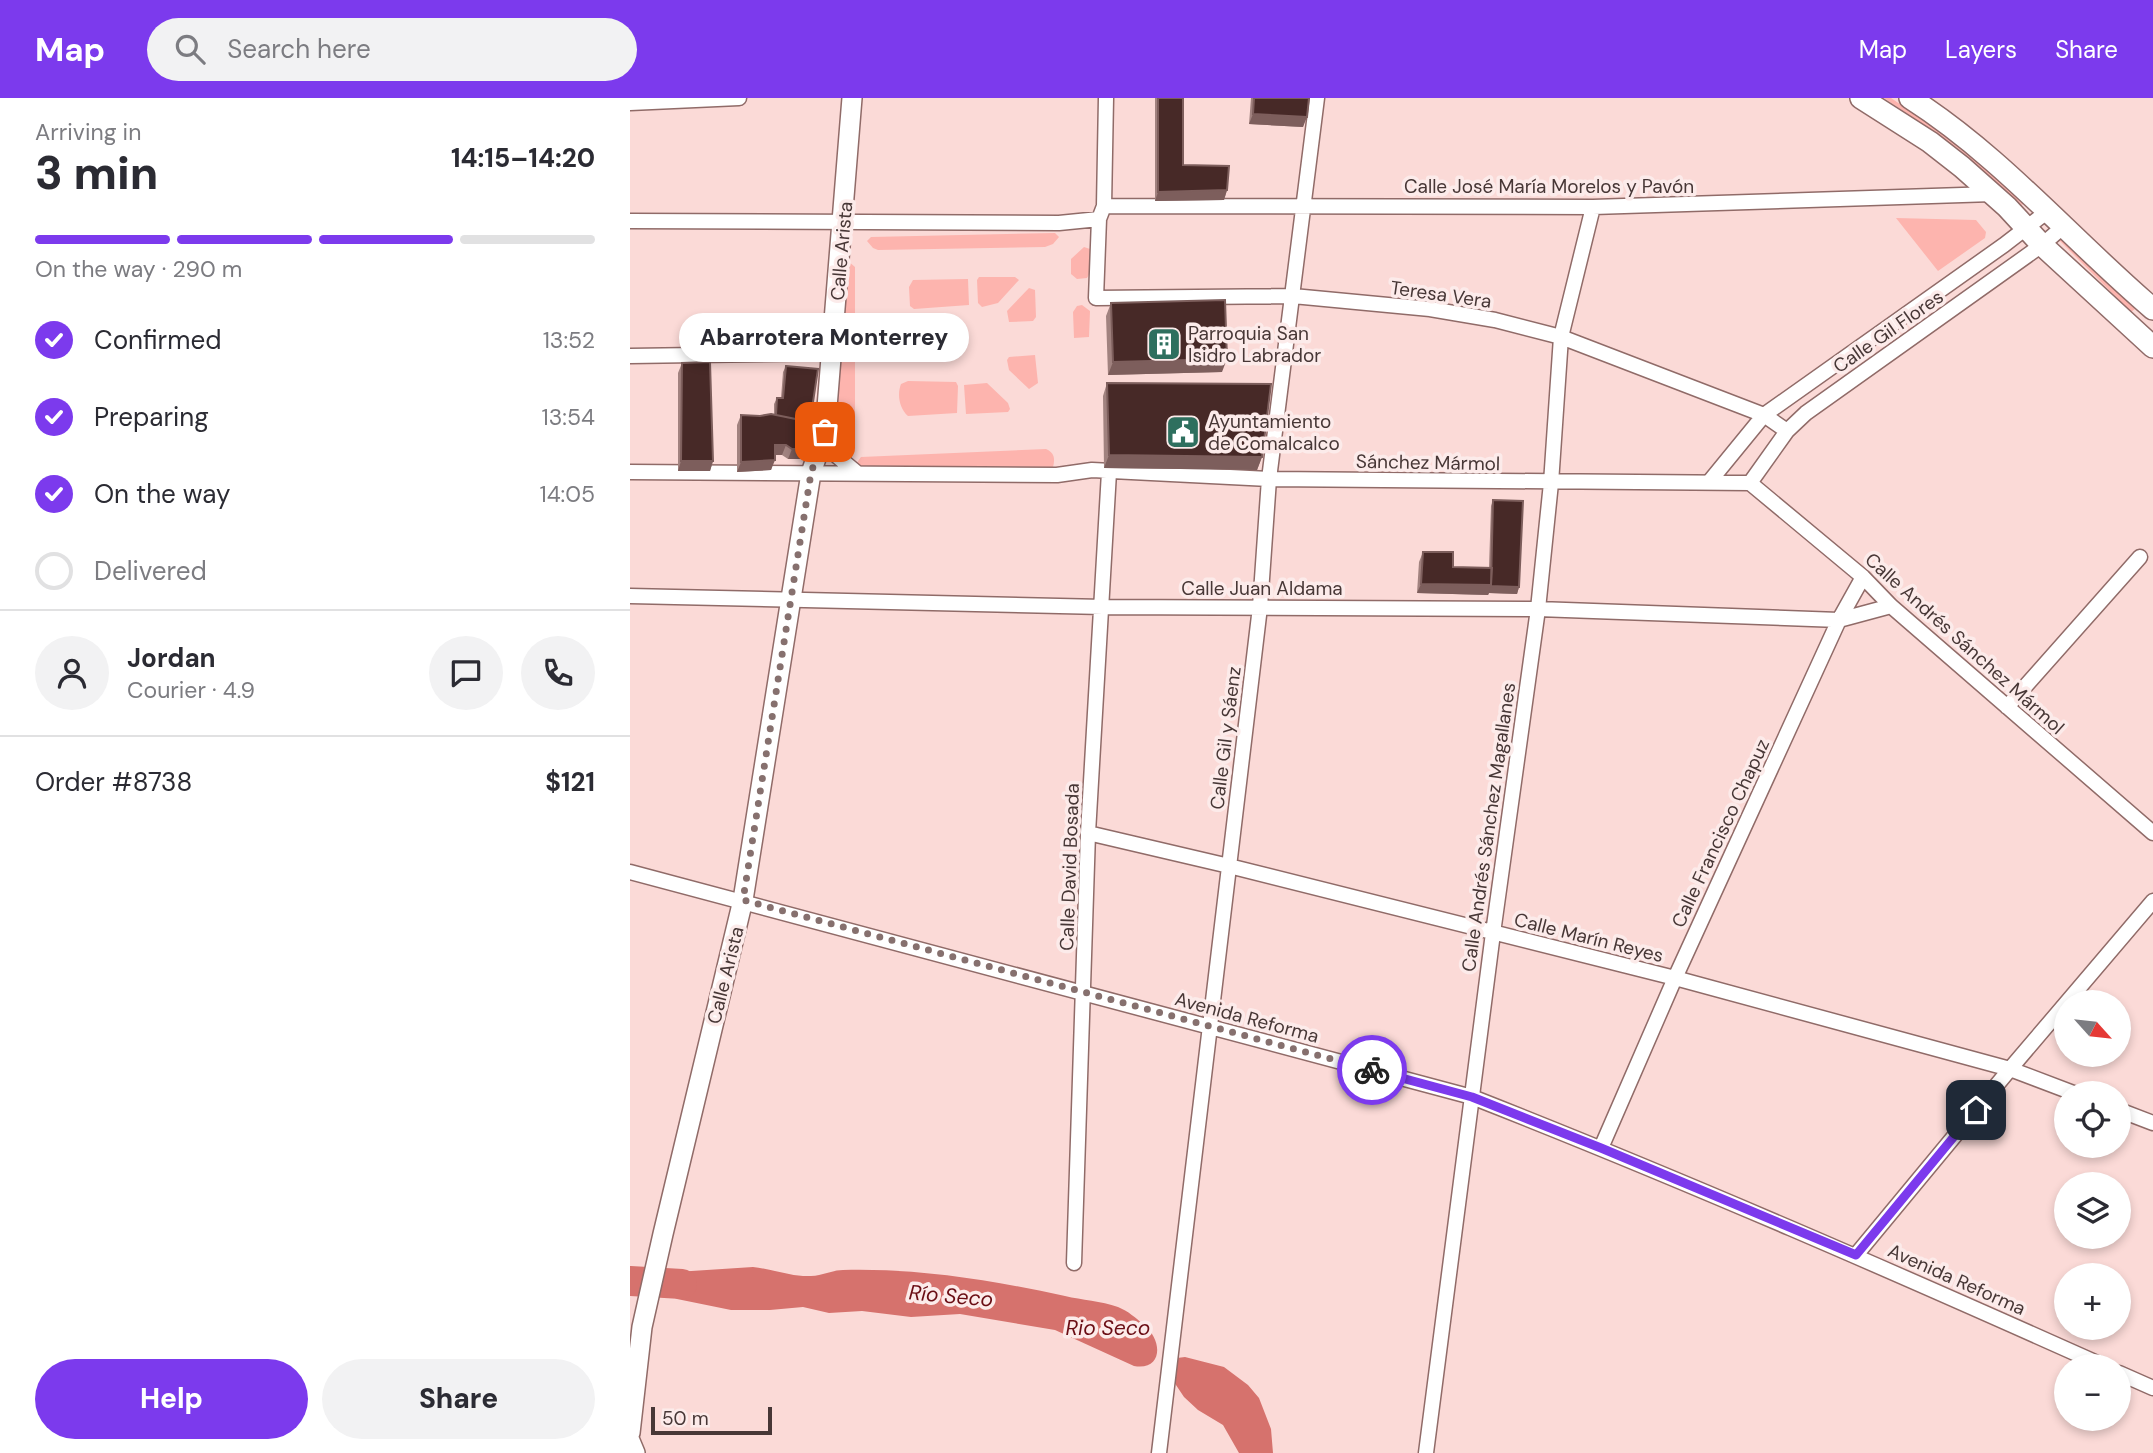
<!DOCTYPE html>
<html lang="en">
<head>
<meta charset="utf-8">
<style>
  :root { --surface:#fff; --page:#f2f2f3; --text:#2b2b33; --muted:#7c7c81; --line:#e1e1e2; --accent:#7c3aed }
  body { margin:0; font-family:"DM Sans",sans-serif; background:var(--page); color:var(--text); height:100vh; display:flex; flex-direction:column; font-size:26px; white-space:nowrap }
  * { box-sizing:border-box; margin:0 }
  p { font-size:23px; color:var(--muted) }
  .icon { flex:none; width:38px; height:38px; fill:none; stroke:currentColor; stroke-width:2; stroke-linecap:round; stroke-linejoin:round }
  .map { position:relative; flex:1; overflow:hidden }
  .drawer { display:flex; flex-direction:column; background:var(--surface); width:630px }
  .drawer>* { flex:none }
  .needle { width:46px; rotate:117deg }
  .fabs { position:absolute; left:1424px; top:892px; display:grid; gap:14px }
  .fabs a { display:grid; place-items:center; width:77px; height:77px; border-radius:50%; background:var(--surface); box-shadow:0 4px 10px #0003; font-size:35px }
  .scale { position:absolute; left:21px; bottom:18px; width:121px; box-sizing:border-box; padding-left:7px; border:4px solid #473736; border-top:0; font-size:19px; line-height:24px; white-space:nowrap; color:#473736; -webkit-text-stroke:5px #fcebea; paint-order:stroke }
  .pin { position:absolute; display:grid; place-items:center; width:60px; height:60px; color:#fff; margin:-30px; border-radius:14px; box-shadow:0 4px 10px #0006 }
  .courier { position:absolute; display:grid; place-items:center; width:70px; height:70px; margin:-35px; border:5px solid #7c3aed; border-radius:50%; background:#fff; color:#222; box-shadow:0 2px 9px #0007 }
  .bubble { position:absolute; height:49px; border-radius:24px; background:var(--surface); box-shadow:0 4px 10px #0003; font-size:23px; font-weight:800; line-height:49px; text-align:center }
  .summary em { font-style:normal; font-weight:800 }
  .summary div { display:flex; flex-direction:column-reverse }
  .summary { display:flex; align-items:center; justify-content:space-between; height:119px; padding:0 35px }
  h1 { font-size:46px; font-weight:800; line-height:52px }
  .bar { display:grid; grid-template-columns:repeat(4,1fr); gap:10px 7px; align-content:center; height:84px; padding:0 35px }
  .bar i { height:9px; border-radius:5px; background:var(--line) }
  .bar .active { background:var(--accent) }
  .bar p { grid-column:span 4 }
  .line { display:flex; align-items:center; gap:18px; padding:0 35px; border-top:2px solid var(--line) }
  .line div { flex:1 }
  .round { display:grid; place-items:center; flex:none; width:74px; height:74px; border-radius:37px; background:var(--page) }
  ol { padding:0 35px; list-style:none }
  li { display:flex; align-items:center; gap:21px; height:77px }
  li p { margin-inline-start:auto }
  li .icon { padding:7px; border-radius:50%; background:var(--accent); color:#fff; stroke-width:4 }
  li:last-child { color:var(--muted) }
  li i { width:38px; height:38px; border:4px solid var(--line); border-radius:50% }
  .cta { display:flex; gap:14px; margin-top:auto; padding:14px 35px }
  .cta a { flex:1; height:80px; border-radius:42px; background:var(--accent); color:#fff; font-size:28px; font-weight:800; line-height:80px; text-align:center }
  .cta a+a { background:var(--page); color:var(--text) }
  header { display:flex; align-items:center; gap:42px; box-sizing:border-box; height:98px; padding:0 35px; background:var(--accent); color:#fff }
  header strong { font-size:33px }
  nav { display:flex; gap:38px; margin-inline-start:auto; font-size:24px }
  .search { width:490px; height:63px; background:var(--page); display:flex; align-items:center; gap:18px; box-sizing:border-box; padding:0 24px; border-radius:38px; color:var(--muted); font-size:26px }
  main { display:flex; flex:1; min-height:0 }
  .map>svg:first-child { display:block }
  .green { fill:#fdb4ae }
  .water { fill:#d6726d }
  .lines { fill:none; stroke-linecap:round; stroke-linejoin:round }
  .river { stroke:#d6726d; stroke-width:30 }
  .minor-casing { stroke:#906b68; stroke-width:17 }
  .tertiary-casing { stroke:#906b68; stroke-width:22 }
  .secondary-casing { stroke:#906b68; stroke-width:24 }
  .minor { stroke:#fff; stroke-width:14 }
  .tertiary { stroke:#fff; stroke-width:19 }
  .secondary { stroke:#fff; stroke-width:21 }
  .wall { fill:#a1827f }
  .shaded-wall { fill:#7d5e5c }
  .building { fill:#472927; stroke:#7d5e5c; stroke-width:2 }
  .done { stroke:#86706e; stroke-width:7; stroke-dasharray:0 12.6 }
  .route { stroke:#7c3aed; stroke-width:9 }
  .labels { text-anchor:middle; stroke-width:7; stroke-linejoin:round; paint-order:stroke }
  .street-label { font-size:19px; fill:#473736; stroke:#fcebea }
  .poi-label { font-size:19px; fill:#473736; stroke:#fcebea; text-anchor:start }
  .water-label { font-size:21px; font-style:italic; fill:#6a0d14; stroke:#fcebea }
</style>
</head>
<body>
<header>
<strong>Map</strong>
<div class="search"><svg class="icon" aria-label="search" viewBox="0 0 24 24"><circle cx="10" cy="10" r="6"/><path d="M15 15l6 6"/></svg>Search here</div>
<nav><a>Map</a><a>Layers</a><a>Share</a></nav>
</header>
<main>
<section class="drawer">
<div class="summary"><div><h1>3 min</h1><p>Arriving in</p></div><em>14:15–14:20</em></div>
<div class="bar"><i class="active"></i><i class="active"></i><i class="active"></i><i></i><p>On the way · 290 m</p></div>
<ol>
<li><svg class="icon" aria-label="check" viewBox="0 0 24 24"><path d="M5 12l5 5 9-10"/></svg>Confirmed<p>13:52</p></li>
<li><svg class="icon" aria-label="check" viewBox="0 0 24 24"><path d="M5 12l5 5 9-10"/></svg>Preparing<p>13:54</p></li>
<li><svg class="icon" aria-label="check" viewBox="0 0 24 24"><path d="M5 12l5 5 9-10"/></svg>On the way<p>14:05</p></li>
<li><i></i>Delivered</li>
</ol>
<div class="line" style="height:126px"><a class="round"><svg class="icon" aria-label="person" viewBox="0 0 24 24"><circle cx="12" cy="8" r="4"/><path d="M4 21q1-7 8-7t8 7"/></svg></a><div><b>Jordan</b><p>Courier · 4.9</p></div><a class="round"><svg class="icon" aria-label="chat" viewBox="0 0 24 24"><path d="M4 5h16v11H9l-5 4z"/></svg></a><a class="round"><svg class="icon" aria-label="phone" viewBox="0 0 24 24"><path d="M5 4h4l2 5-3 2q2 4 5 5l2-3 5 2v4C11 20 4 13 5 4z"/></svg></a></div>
<div class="line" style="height:91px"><div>Order #8738</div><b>$121</b></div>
<div class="cta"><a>Help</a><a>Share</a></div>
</section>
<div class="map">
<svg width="1523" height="1355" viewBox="0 0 1523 1355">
  <rect width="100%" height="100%" fill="#fbdad7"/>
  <path class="green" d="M1254 0H1261L1333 49 1395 104 1392 107 1330 52Z
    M1266 120 1346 122 1356 134 1355 140 1308 173Z
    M425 135 429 139 423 146 415 149 248 152 243 150 237 143 241 139Z
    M1433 140 1505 211 1501 214 1429 142Z
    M454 149 460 151V175L457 180 447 181 441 176V161Z
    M218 163 225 169V336L212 344 205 342 201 334Z
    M349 179H385L389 182 368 205 352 209 348 205 347 182Z
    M338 181 339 207 284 211 280 208 279 189 283 182Z
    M399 190 405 192 406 219 403 223 379 224 377 213Z
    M452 207 460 213 459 239 444 240 443 214 447 208Z
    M405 257 408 285 399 291 379 272 377 262 379 259Z
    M278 283 326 284 328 288 327 315 278 318C269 310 267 296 271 286Z
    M357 285 378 305 380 311 378 314 336 316 334 287Z
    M416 351C425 355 425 361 423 369L230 368 226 366 231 359Z"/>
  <path class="water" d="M123 1169C142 1171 162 1179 181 1178 192 1178 202 1172 213 1172 287 1170 362 1182 435 1198 452 1202 471 1203 488 1209 498 1213 506 1220 514 1227 533 1242 533 1273 504 1268L425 1232 330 1216 281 1219 232 1213 199 1215 173 1209 140 1212H101L47 1201 33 1194 32 1185 35 1178 46 1174Z
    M555 1259 594 1269 618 1287 629 1300 641 1331 643 1355H609L593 1327 568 1312 554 1299 544 1284 547 1260Z"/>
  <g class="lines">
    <path class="river" d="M0 1183 52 1186"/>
    <g class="minor-casing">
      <path id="minor" d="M476 0 474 108 469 121 466 200 663 198 800 211 865 222 931 239 1134 317 1157 333
        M0 5 109 0
        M474 108 963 109 1363 96
        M0 123 429 125 469 121
        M0 258 204 255
        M195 334 208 359 226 374
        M0 374 427 377 462 372 639 381 1120 385
        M1080 383 1134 317 1374 147 1418 113
        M1120 385 1233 479 1261 508 1523 735
        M1120 385 1157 333 1176 315 1412 147 1434 128
        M0 498 473 509 908 511 1209 522 1261 508
        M1377 609 1510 459
        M458 735 599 768 1045 880 1380 971 1446 996
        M0 774 842 999C1056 1083 1266 1175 1476 1269
        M1489 1012 1523 1025
        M971 1050 1045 880 1209 522 1233 479
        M1226 1157 1380 971 1523 803
        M444 1165 458 735 479 374
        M1489 1275 1523 1290
        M529 1355 630 509 639 381 687 0
        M796 1355 863 835 908 511 921 385 931 239 963 109"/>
    </g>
    <g class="tertiary-casing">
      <path id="tertiary" d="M0 1335 12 1229 33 1136 113 802 181 375 195 334 222 0
        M0 1343 5 1355"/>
    </g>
    <g class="secondary-casing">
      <path id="secondary" d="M1231 0 1300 44 1332 69 1377 109 1412 147 1523 249
        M1280 0C1371 58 1441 141 1523 211"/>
    </g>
    <use href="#minor" class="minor"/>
    <use href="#tertiary" class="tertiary"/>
    <use href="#secondary" class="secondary"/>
  </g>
  <path class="wall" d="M525 0H553V67L597 92 594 102 525 103Z
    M621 0H679L673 29 619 26Z
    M481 205 592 274 478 277 476 218Z
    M52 265 83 363 80 373H48V275Z
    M156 268 180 324 178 351 174 361H158L152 357H145L141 372 107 374V327L111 317 130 318 144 316V306L147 300H151L153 274Z
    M477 285 632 359 627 372 474 370 473 298Z
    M863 402 889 489 887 496 859 495 858 497 787 495 789 464 793 454 823 469H859L861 408Z"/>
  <path class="shaded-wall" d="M623 16 677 19 673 29 619 26Z
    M597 92 594 102 525 103 528 94Z
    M597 261 592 274 478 277 483 264Z
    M145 347H156L152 357H142Z
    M162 351H178L174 361H158Z
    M479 357 632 359 627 372 474 370Z
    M145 362 141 372 107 374 111 364Z
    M51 363H83L80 373H48Z
    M791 486 861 487 889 489 887 496 859 495 858 497 787 495Z"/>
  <path class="building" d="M528 0H553V67L599 68 597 92 528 94Z
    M624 0H679L677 19 623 16Z
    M595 202 597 261 483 264 481 205Z
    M80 264 83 363H51L52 265Z
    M156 268 188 271 180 324 146 317 147 300H153Z
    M477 285 641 286 632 359 479 357Z
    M141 316 181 324 178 351H162L156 347H145V362L111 364V317L130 318Z
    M863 402 893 403 889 489 860 488 861 487Z
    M793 454H823V469L862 470 861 487 791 486Z"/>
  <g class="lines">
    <path class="done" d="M195 334 181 375 113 802 742 972"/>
    <path class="route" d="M742 972 842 999 971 1050 1226 1157 1346 1012"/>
  </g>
  <defs>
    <g id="building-square" transform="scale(1.75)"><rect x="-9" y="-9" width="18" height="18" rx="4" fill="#2e6f5e" stroke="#fcebea"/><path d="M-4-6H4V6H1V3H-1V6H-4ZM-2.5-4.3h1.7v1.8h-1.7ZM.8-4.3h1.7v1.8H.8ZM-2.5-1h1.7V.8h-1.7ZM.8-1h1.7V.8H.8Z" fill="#fff"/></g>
    <g id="civic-square" transform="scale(1.75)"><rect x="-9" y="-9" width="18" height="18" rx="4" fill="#2e6f5e" stroke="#fcebea"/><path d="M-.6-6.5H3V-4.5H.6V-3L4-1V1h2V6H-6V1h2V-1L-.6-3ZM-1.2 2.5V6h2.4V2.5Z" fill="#fff"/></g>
  </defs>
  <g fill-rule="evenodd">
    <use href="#building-square" x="534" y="246"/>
    <use href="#civic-square" x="553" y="334"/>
  </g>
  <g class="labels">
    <g class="street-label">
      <text x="919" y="95">Calle José María Morelos y Pavón</text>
      <text transform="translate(211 153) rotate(-85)" y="7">Calle Arista</text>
      <text transform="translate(811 196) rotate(8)" y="7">Teresa Vera</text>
      <text transform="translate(1258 233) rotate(-35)" y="7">Calle Gil Flores</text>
      <text transform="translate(798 364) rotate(1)" y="7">Sánchez Mármol</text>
      <text x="632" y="497">Calle Juan Aldama</text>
      <text transform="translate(1335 545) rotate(42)" y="7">Calle Andrés Sánchez Mármol</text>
      <text transform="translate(595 640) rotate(-83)" y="7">Calle Gil y Sáenz</text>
      <text transform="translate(858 729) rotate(-82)" y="7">Calle Andrés Sánchez Magallanes</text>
      <text transform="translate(1090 735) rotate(-65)" y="7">Calle Francisco Chapuz</text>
      <text transform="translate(439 769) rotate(-88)" y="7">Calle David Bosada</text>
      <text transform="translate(959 839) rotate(14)" y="7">Calle Marín Reyes</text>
      <text transform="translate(95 877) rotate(-76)" y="7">Calle Arista</text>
      <text transform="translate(617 919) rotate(15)" y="7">Avenida Reforma</text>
      <text transform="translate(1327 1181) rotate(24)" y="7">Avenida Reforma</text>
    </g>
    <g class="poi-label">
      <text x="558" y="242">Parroquia San<tspan x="558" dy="22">Isidro Labrador</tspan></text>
      <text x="578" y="330">Ayuntamiento<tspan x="578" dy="22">de Comalcalco</tspan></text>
    </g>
    <g class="water-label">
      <text transform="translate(321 1198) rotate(5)" y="7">Río Seco</text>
      <text x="478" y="1237">Rio Seco</text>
    </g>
  </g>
</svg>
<div class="fabs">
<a><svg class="needle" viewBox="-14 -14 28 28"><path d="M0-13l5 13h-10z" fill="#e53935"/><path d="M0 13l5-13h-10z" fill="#7c7c81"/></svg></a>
<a><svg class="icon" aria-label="locate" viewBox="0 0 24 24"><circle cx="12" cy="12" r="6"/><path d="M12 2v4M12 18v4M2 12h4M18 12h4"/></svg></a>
<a><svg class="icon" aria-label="layers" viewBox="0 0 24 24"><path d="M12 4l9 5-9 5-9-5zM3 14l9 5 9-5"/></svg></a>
<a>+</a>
<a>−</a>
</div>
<div class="scale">50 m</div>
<div class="pin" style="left:195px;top:334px;background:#ea580c"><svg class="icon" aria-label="bag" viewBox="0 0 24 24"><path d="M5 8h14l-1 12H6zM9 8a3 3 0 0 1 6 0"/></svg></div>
<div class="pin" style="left:1346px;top:1012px;background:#1f2937"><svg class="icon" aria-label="home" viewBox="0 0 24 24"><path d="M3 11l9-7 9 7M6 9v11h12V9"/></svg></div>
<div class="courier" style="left:742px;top:972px"><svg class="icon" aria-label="bike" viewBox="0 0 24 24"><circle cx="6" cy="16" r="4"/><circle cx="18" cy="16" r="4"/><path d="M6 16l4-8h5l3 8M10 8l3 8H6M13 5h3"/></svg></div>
<div class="bubble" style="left:49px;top:215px;width:290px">Abarrotera Monterrey</div>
</div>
</main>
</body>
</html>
